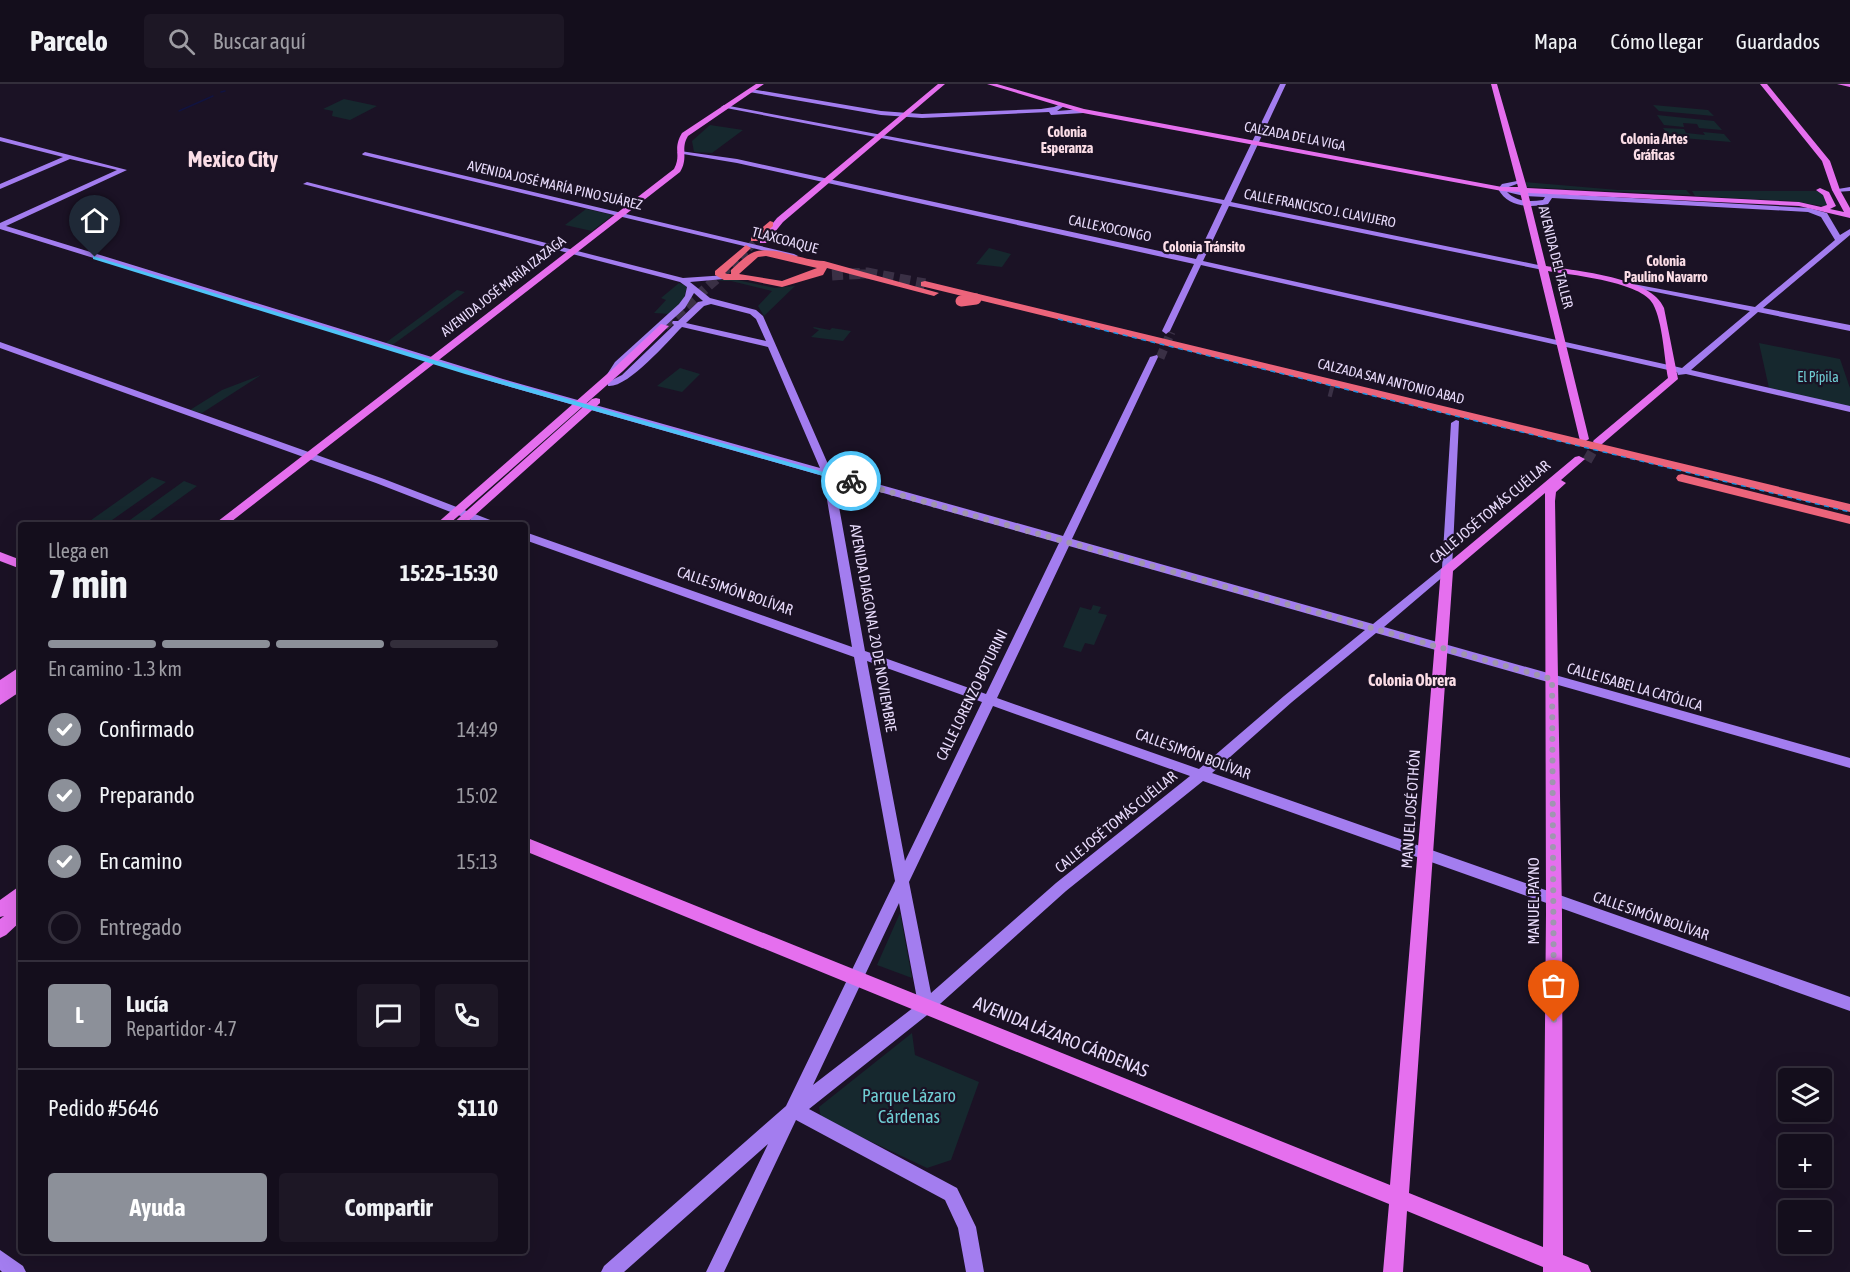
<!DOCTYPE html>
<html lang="es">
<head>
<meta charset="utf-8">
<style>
  :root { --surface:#140e1c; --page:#1d1725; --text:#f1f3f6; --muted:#9d9ca3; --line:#332e3b; --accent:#8c9099 }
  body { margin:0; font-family:"Asap Condensed",sans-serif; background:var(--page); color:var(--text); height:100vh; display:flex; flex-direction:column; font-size:22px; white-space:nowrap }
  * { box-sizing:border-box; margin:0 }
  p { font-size:20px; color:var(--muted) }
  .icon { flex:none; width:33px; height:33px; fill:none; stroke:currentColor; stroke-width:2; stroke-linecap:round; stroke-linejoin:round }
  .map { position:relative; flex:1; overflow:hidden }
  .drawer { position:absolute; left:18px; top:438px; width:510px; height:732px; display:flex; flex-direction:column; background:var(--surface); border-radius:6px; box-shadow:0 6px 24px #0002,0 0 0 2px var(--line) }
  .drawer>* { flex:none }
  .fabs { position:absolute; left:1778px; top:984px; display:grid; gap:12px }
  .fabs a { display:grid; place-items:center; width:54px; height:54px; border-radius:6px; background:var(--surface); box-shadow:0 6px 24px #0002,0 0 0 2px var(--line); font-size:30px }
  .pin { position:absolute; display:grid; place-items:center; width:51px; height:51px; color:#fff; margin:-62px -26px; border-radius:50% 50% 50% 0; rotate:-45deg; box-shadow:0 0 6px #0007 }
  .pin .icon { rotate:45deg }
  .courier { position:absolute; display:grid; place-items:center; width:60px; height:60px; margin:-30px; border:4px solid #4fc3f7; border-radius:50%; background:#fff; color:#222; box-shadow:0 2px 8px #0007 }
  .head em { font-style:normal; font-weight:700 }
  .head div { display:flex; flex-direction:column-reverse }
  .head { display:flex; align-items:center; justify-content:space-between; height:102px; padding:0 30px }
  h1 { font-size:39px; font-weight:700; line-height:45px }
  .bar { display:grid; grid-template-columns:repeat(4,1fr); gap:9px 6px; align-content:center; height:72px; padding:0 30px }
  .bar i { height:8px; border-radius:4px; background:var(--line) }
  .bar .active { background:var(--accent) }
  .bar p { grid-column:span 4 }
  .line { display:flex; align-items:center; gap:15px; padding:0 30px; border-top:2px solid var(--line) }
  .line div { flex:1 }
  .round { display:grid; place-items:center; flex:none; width:63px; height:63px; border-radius:6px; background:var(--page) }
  ol { padding:0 30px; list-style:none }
  li { display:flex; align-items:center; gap:18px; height:66px }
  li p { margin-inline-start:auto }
  li .icon { padding:6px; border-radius:50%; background:var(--accent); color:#fff; stroke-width:4 }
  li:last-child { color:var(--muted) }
  li i { width:33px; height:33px; border:3px solid var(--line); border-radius:50% }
  .primary-button { display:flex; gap:12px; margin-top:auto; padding:12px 30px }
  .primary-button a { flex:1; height:69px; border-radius:6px; background:var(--accent); color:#fff; font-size:24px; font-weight:700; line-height:69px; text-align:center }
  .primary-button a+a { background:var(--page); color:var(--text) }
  header { display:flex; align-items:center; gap:36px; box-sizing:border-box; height:84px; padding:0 30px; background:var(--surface); border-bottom:2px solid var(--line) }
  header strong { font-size:28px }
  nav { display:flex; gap:33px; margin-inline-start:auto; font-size:21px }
  .search { width:420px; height:54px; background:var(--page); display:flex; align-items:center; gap:15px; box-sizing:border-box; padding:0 21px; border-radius:6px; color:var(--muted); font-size:22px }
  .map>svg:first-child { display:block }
  .green { fill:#16282e }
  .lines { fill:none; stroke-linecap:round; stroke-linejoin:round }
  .stream { stroke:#111340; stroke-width:1.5 }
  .secondary-tunnel { stroke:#3a3045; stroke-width:9; stroke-dasharray:9 4.5; stroke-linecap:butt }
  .primary-tunnel-far1 { stroke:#3a3045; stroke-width:8; stroke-dasharray:8 4; stroke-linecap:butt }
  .primary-tunnel { stroke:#3a3045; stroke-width:10; stroke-dasharray:10 5; stroke-linecap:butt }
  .highway-tunnel-far1 { stroke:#3a3045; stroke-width:9; stroke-dasharray:9 4.5; stroke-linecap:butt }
  .highway-tunnel { stroke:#3a3045; stroke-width:11; stroke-dasharray:11 6; stroke-linecap:butt }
  .secondary { fill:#a37def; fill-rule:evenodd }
  .primary { fill:#e56fee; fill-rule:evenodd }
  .highway { fill:#ec647b; fill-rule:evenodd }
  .rail { stroke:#1e93e4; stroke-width:1.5; stroke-dasharray:5 4.5; stroke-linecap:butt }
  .highway-bridge { stroke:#ec647b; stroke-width:11 }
  .route { fill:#4fc3f7 }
  .done { stroke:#a095b0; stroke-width:6; stroke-dasharray:0 10.8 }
  .labels { text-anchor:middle; stroke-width:4.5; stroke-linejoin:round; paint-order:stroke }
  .far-neighbourhood-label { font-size:14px; font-weight:bold; fill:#fbdde6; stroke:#1b1225 }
  .far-street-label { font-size:14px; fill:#e8dbfb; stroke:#1b1225 }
  .far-park-label { font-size:14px; fill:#6fcdd3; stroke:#1b1225 }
  .street-label { font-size:15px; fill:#e8dbfb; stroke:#1b1225 }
  .neighbourhood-label { font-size:16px; font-weight:bold; fill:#fbdde6; stroke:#1b1225 }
  .near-street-label { font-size:18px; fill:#e8dbfb; stroke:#1b1225 }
  .near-park-label { font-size:18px; fill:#6fcdd3; stroke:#1b1225 }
  .far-town-label { font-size:22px; font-weight:bold; fill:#fbdde6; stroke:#1b1225 }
</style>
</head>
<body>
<header>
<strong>Parcelo</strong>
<div class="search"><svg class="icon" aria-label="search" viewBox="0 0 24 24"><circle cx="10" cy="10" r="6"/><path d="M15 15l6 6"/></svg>Buscar aquí</div>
<nav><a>Mapa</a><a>Cómo llegar</a><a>Guardados</a></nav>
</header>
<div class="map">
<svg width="1850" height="1188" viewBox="0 0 1850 1188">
  <rect width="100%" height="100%" fill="#1b1225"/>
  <path class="green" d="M344 15 377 22 350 36 332 32 333 27 323 25Z
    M1653 21 1708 26 1714 32 1659 27Z
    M1657 31 1714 37 1722 46 1699 44 1697 40 1683 39 1684 43 1664 41Z
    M710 41 743 46 712 69 694 68 692 57Z
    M1663 44 1684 45 1686 49 1705 51 1703 48 1724 50 1731 58 1670 53Z
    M1524 98 1618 106H1686L1691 111 1526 103Z
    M1692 107H1820L1824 109 1829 123 1792 117 1695 112Z
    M586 125 613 131 592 147 565 141Z
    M989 164 1011 170 1002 183 976 180Z
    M733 195 775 204 795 202 764 232 758 222 772 207 731 197H715Z
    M679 199 687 202 684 215 670 230 654 229 666 216 661 214Z
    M457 206 465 208 391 262 384 260Z
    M814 243 830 246 832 244 851 247 843 257 811 253 819 246 813 244Z
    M1759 259 1840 275 1850 304V323L1769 304Z
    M680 284 700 290 682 308 657 302Z
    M261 291 202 329 190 326 222 306Z
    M152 393 166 398 105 441 87 439Z
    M184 397 197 402 143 441H123Z
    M1093 521 1101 523 1098 529 1107 531 1094 561 1085 559 1081 568 1063 563 1080 523 1091 526Z
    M900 829 912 894 877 881Z
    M912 949 915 971 979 998 951 1076 927 1084 821 1034 819 1023Z"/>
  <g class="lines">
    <path class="stream" d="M221 8 225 7
      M179 27 213 12"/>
    <path class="secondary-tunnel" d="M1160 274 1171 248"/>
    <path class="primary-tunnel-far1" d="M723 190 757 156"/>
    <path class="primary-tunnel" d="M664 242 724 188
      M1587 377 1598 358"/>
    <path class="highway-tunnel-far1" d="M858 190H870"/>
    <path class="highway-tunnel" d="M832 191 867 189 925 200
      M1329 307 1333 308"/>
    <path class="secondary" d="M1280 0H1286L1231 118 1543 182 1547 184 1543 186 1229 122 1203 177 1682 284 1750 227 1631 203 1627 201 1628 199 1755 223 1835 156 1821 133 1808 128 1552 114 1548 120C1529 124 1508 123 1498 105L1502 100 1522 96V98L1506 104 1524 108 1809 124 1827 129 1840 151 1850 145V151L1763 224 1850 241V247L1758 228 1691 286 1850 322V328L1686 290 1678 291 1677 288 1201 181 1170 247 1166 250 1162 247 1194 180 737 79 677 69 680 67 737 75 1196 175 1222 120 721 23 724 21 1224 116ZM1507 108 1524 112 1545 113 1543 116C1529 118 1517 118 1507 108Z
      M751 5 881 27 922 30 1041 25 1054 23 1061 20 1064 22 1057 27 1083 25 1086 27 1083 29 1051 31 1049 28 922 34 881 31 749 8Z
      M0 53 127 86 6 142 503 295 820 384 768 263 682 243C667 258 628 304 608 302V298L622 291 674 241 672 239 673 237H678L698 218 703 217 694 209 685 224 621 282 613 294H607L606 292 615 278 679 220 685 212 687 203 680 198 303 100 307 98 683 194 727 191V195H724L690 198 710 214 756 226 763 232 831 387 1063 452 1150 273 1157 271 1158 273 1072 455 1373 540 1442 484 1451 339 1456 336 1459 337 1452 485 1384 543 1850 674V684L1376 549 1292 618 1212 689 1850 913V927L1203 697 1066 807 931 928 809 1025 957 1104 976 1143 984 1188H966L958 1144 945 1116 796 1036 724 1188H706L768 1060 624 1188H601L604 1182 786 1022 895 797 854 573 525 456V448L852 563 823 392 497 299 0 145V139L117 86 70 75 0 105V100L63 73 0 57ZM711 220 750 230 756 235 766 257 686 239 704 222ZM834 395 1059 459 986 610 865 567ZM1069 462 1365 546 1284 612 1199 685 997 614ZM867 577 982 618 905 777ZM993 622 1190 692 1056 799 931 909 909 798ZM899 819 918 920 813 1001Z
      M365 68 794 170 798 172 794 174 363 71 362 70Z
      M1850 103V107L1836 108 1832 106Z
      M0 258 384 395 498 439 499 441H484L376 399 0 264Z
      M0 1166 23 1182 26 1188H2L0 1186Z"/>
    <path class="primary" d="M756 0H764L688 52C680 65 689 73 680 88L227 441H213L674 85C682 70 672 66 682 49Z
      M938 0H945L783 138 766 159H760V155L777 134Z
      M987 0H997L1084 25 1502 103H1518L1491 0H1497L1527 104 1799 118 1821 123 1827 121 1823 111 1816 106 1820 104 1829 108 1836 122 1830 125 1844 128 1832 106 1822 77 1760 0H1767L1830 77 1840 106 1850 124V134L1799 122 1528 109 1546 182C1576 187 1652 193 1664 224L1678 295 1602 360 1598 361 1593 358 1594 356 1668 294C1664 273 1663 239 1653 220 1642 198 1572 191 1548 187L1589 355 1584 358 1580 357 1520 108 1502 107 1083 29Z
      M1837 0H1850V3Z
      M661 240 669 242 623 287 448 441H435L615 283Z
      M596 314 600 315V319L464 441H451L592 315Z
      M1579 372 1585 375 1561 396 1566 399 1556 408 1555 417 1562 830 1563 1171 1588 1181 1591 1188H1543V1183L1407 1127 1403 1188H1383L1389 1120 525 767V753L1390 1101 1441 485 1575 373ZM1545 409 1546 830 1543 1163 1409 1109 1453 487Z
      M0 468 21 476V485L0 477Z
      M21 582V607L0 621V596Z
      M21 801V818L18 821 21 820V837L6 851 0 854V835L4 832 0 833V816Z"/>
    <path class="highway" d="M770 137 773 138V142L757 157H751V153Z
      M746 161 751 164 725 189 727 190H731V186C738 180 746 171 754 168 775 161 802 177 824 177L939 209 934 212 827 184 823 191 782 203 748 196H724L715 191V187ZM766 172 817 184 782 197 739 190 758 173Z
      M925 197 1850 420V428L921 202V198Z
      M1682 390 1850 432V440L1678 397 1676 394 1678 391Z"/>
    <path class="rail" d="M1058 235 1850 428"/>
    <path class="highway-bridge" d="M961 217 976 215"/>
  </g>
  <path class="route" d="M93 172 470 287 855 397 848 399 465 290 93 175Z"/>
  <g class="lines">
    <path class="done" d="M851 397 1552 595 1554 938"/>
  </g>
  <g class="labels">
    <g class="far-neighbourhood-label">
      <text x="1067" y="53">Colonia<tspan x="1067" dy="16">Esperanza</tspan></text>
      <text x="1654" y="60">Colonia Artes<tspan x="1654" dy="16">Gráficas</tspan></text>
      <text x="1204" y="168">Colonia Tránsito</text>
      <text x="1666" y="182">Colonia<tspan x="1666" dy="16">Paulino Navarro</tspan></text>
    </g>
    <g class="far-street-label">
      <text transform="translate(1295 52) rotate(11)" y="5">CALZADA DE LA VIGA</text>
      <text transform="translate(555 101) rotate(13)" y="5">AVENIDA JOSÉ MARÍA PINO SUÁREZ</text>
      <text transform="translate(1320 124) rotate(11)" y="5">CALLE FRANCISCO J. CLAVIJERO</text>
      <text transform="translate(1110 144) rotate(12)" y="5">CALLE XOCONGO</text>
      <text transform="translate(785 156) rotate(15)" y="5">TLAXCOAQUE</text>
      <text transform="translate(1556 173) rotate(76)" y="5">AVENIDA DEL TALLER</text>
      <text transform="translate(503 202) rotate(-38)" y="5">AVENIDA JOSÉ MARÍA IZAZAGA</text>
      <text transform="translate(1391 297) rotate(14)" y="5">CALZADA SAN ANTONIO ABAD</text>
    </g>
    <g class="far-park-label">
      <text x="1818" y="298">El Pípila</text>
    </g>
    <g class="street-label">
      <text transform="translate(1490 428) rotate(-40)" y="5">CALLE JOSÉ TOMÁS CUÉLLAR</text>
      <text transform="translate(735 507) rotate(19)" y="5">CALLE SIMÓN BOLÍVAR</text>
      <text transform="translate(873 544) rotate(80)" y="5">AVENIDA DIAGONAL 20 DE NOVIEMBRE</text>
      <text transform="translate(1635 603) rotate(16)" y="5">CALLE ISABEL LA CATÓLICA</text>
      <text transform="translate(972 611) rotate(-64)" y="5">CALLE LORENZO BOTURINI</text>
      <text transform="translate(1193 670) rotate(20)" y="5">CALLE SIMÓN BOLÍVAR</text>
      <text transform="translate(1411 725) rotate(-86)" y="5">MANUEL JOSÉ OTHÓN</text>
      <text transform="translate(1116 738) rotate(-39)" y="5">CALLE JOSÉ TOMÁS CUÉLLAR</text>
      <text transform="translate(1534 817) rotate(-90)" y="5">MANUEL PAYNO</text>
      <text transform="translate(1651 832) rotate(19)" y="5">CALLE SIMÓN BOLÍVAR</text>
    </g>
    <g class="neighbourhood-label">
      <text x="1412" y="602">Colonia Obrera</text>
    </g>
    <g class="near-street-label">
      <text transform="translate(1061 953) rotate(22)" y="6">AVENIDA LÁZARO CÁRDENAS</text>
    </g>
    <g class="near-park-label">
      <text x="909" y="1018">Parque Lázaro<tspan x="909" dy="21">Cárdenas</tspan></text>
    </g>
    <g class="far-town-label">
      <text x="233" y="83">Mexico City</text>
    </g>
  </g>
</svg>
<div class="fabs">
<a><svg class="icon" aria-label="layers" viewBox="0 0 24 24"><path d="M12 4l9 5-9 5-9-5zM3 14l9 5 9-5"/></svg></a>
<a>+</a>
<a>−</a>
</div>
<div class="pin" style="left:1554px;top:938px;background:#ea580c"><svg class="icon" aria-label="bag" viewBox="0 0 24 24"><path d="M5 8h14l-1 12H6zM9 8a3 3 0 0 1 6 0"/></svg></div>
<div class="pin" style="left:95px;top:173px;background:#1f2937"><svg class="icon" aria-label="home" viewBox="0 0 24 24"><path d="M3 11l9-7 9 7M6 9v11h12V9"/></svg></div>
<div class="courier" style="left:851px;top:397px"><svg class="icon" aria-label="bike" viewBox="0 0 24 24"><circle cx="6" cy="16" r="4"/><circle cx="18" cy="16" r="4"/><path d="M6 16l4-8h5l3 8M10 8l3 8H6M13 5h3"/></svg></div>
<section class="drawer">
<div class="head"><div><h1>7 min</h1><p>Llega en</p></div><em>15:25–15:30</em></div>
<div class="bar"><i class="active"></i><i class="active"></i><i class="active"></i><i></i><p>En camino · 1.3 km</p></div>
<ol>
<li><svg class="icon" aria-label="check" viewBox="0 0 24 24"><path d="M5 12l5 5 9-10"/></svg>Confirmado<p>14:49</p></li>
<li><svg class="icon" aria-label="check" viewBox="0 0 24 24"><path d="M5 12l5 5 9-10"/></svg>Preparando<p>15:02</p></li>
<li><svg class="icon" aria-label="check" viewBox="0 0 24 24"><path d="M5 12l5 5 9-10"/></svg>En camino<p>15:13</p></li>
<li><i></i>Entregado</li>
</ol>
<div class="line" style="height:108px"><b class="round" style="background:var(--accent);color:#fff">L</b><div><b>Lucía</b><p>Repartidor · 4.7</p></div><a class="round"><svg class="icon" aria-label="chat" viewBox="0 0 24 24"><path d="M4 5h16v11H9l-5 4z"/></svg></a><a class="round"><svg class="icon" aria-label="phone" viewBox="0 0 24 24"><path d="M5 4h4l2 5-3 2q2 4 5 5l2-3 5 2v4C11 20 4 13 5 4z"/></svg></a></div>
<div class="line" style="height:78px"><div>Pedido #5646</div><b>$110</b></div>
<div class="primary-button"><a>Ayuda</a><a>Compartir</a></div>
</section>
</div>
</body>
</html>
